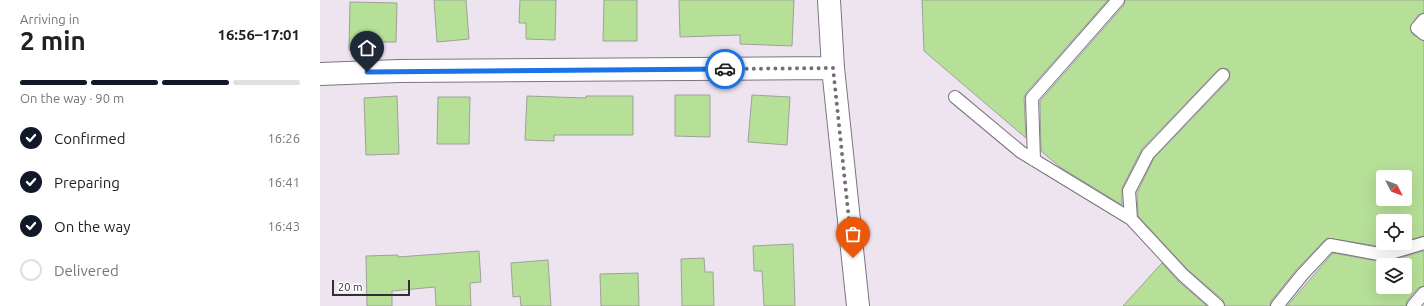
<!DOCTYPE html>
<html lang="en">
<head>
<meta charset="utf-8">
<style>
  :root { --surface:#fff; --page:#f2f2f2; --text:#202124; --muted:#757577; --line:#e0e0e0; --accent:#111827 }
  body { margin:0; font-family:Ubuntu,sans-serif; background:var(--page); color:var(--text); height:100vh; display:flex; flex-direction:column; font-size:15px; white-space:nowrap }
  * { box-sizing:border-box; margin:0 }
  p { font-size:13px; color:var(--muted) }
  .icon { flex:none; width:22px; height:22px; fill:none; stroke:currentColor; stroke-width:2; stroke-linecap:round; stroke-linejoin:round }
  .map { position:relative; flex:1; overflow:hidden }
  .sheet { display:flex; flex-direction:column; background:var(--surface); width:320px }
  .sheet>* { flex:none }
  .needle { width:26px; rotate:132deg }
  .buttons { position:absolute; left:1056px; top:170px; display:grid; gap:8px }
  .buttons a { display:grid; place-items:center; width:36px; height:36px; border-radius:4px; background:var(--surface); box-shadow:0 4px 16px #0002; font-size:20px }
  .scale { position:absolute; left:12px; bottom:10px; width:78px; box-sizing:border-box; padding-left:4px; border:2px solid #332f34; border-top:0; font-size:11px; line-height:14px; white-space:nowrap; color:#332f34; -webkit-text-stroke:3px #fff; paint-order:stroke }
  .pin { position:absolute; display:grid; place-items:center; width:34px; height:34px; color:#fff; margin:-41px -17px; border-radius:50% 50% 50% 0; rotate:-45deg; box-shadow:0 0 4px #0007 }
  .pin .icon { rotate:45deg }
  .courier { position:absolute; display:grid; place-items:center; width:40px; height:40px; margin:-20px; border:3px solid #1a73e8; border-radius:50%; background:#fff; color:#222; box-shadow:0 1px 5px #0007 }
  .headline em { font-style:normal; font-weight:700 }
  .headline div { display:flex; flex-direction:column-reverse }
  .headline { display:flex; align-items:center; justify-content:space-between; height:68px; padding:0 20px }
  h1 { font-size:26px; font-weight:700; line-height:30px }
  .bar { display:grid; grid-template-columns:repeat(4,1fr); gap:6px 4px; align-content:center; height:48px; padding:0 20px }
  .bar i { height:5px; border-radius:3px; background:var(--line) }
  .bar .selected { background:var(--accent) }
  .bar p { grid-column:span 4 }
  ol { padding:0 20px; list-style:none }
  li { display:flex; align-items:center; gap:12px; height:44px }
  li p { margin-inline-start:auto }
  li .icon { padding:4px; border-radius:50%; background:var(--accent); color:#fff; stroke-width:4 }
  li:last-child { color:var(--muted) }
  li i { width:22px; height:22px; border:2px solid var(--line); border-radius:50% }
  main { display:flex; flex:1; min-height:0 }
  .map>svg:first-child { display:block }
  .building { fill:#b6e098; stroke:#9ca397; fill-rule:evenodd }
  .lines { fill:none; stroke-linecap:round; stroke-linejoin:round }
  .service-casing { stroke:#7c747e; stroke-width:14 }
  .minor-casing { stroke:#7c747e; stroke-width:24 }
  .service { stroke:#fff; stroke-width:12 }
  .minor { stroke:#fff; stroke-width:22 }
  .done { stroke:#746e76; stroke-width:4; stroke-dasharray:0 7.2 }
  .route { stroke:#1a73e8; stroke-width:5 }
</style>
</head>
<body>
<main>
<section class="sheet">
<div class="headline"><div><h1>2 min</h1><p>Arriving in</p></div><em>16:56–17:01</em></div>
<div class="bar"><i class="selected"></i><i class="selected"></i><i class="selected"></i><i></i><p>On the way · 90 m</p></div>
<ol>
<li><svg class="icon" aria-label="check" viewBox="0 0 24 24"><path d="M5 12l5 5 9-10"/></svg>Confirmed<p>16:26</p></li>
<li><svg class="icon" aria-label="check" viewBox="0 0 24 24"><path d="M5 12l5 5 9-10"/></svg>Preparing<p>16:41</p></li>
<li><svg class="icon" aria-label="check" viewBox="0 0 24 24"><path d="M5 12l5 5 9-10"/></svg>On the way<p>16:43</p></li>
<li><i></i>Delivered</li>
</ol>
</section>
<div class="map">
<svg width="1104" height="306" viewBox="0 0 1104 306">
  <rect width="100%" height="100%" fill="#eee4f0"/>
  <path class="building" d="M114 0H146L149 39 117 42Z
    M200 0H236L235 40 206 39V23H199Z
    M284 0H317V41H283Z
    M359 0H474L472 46 420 44V35L360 37Z
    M602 0H788L706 93 704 98 706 138 604 51Z
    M805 0H1104V13L1098 15 1090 27 1092 34 1104 41V236L1085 241V221H1063V243H1078L1064 247 1007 238 976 270 951 301 950 306H905L903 300 868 270 818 216 817 193 834 158 909 80 910 73 908 69 901 68 898 70 822 149 802 188V205L740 167 721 151 720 101 804 5ZM1063 177H1085V199H1063Z
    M30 2 77 3 76 42H54V50H29Z
    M355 95H390V137L355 136Z
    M432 95 470 97 467 145 428 142Z
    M77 96 79 154 46 155 44 98Z
    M207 96 266 98V96H313V135H234V141L205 140Z
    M118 97H150L149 144H117Z
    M473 244 475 306H444L442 271H434L433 246Z
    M159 251 161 282 150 283 151 306H116L115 287 72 291V306H47L46 256 78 255V257Z
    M1104 251V286L1098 288 1087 301 1086 306H967L1013 253 1063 262ZM1063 265H1085V287H1063Z
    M384 258 385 272H393L394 306H362L361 259Z
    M228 260 231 306H201L200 296 193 297 191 263Z
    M842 263 858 281 887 306H803Z
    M318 273 319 306H281L280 274Z"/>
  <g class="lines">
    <g class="service-casing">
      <path id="service" d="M1104 20 1097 28 1104 34
        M635 97 701 152 811 219 863 275 898 306
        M714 160 712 98 798 0
        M811 219 809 191 828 154 903 75
        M957 306 982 275 1010 245 1064 255 1104 243
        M1093 306 1104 293"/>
    </g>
    <g class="minor-casing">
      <path id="minor" d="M509 0 513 68 538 306
        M0 74 79 71 513 68"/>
    </g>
    <use href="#service" class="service"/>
    <use href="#minor" class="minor"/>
  </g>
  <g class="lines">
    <path class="done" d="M405 69 513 68 533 258"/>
    <path class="route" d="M47 72 405 69"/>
  </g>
</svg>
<div class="buttons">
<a><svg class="needle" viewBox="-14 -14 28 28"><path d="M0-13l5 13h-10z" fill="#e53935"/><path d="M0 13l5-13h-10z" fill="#757577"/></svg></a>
<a><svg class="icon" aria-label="locate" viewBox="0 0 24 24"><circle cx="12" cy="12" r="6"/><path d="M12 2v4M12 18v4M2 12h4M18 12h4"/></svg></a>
<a><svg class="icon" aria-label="layers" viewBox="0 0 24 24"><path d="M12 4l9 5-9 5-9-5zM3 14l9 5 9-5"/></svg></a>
</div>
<div class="scale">20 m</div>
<div class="pin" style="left:533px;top:258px;background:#ea580c"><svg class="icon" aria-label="bag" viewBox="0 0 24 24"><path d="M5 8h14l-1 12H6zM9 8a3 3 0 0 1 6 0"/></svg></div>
<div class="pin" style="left:47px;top:72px;background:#1f2937"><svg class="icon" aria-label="home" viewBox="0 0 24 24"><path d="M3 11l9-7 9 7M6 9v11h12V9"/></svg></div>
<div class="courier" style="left:405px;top:69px"><svg class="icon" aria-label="car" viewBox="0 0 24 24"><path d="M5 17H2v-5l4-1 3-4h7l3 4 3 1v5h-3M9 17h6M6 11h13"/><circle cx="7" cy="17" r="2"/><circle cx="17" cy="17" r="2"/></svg></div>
</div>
</main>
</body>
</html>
